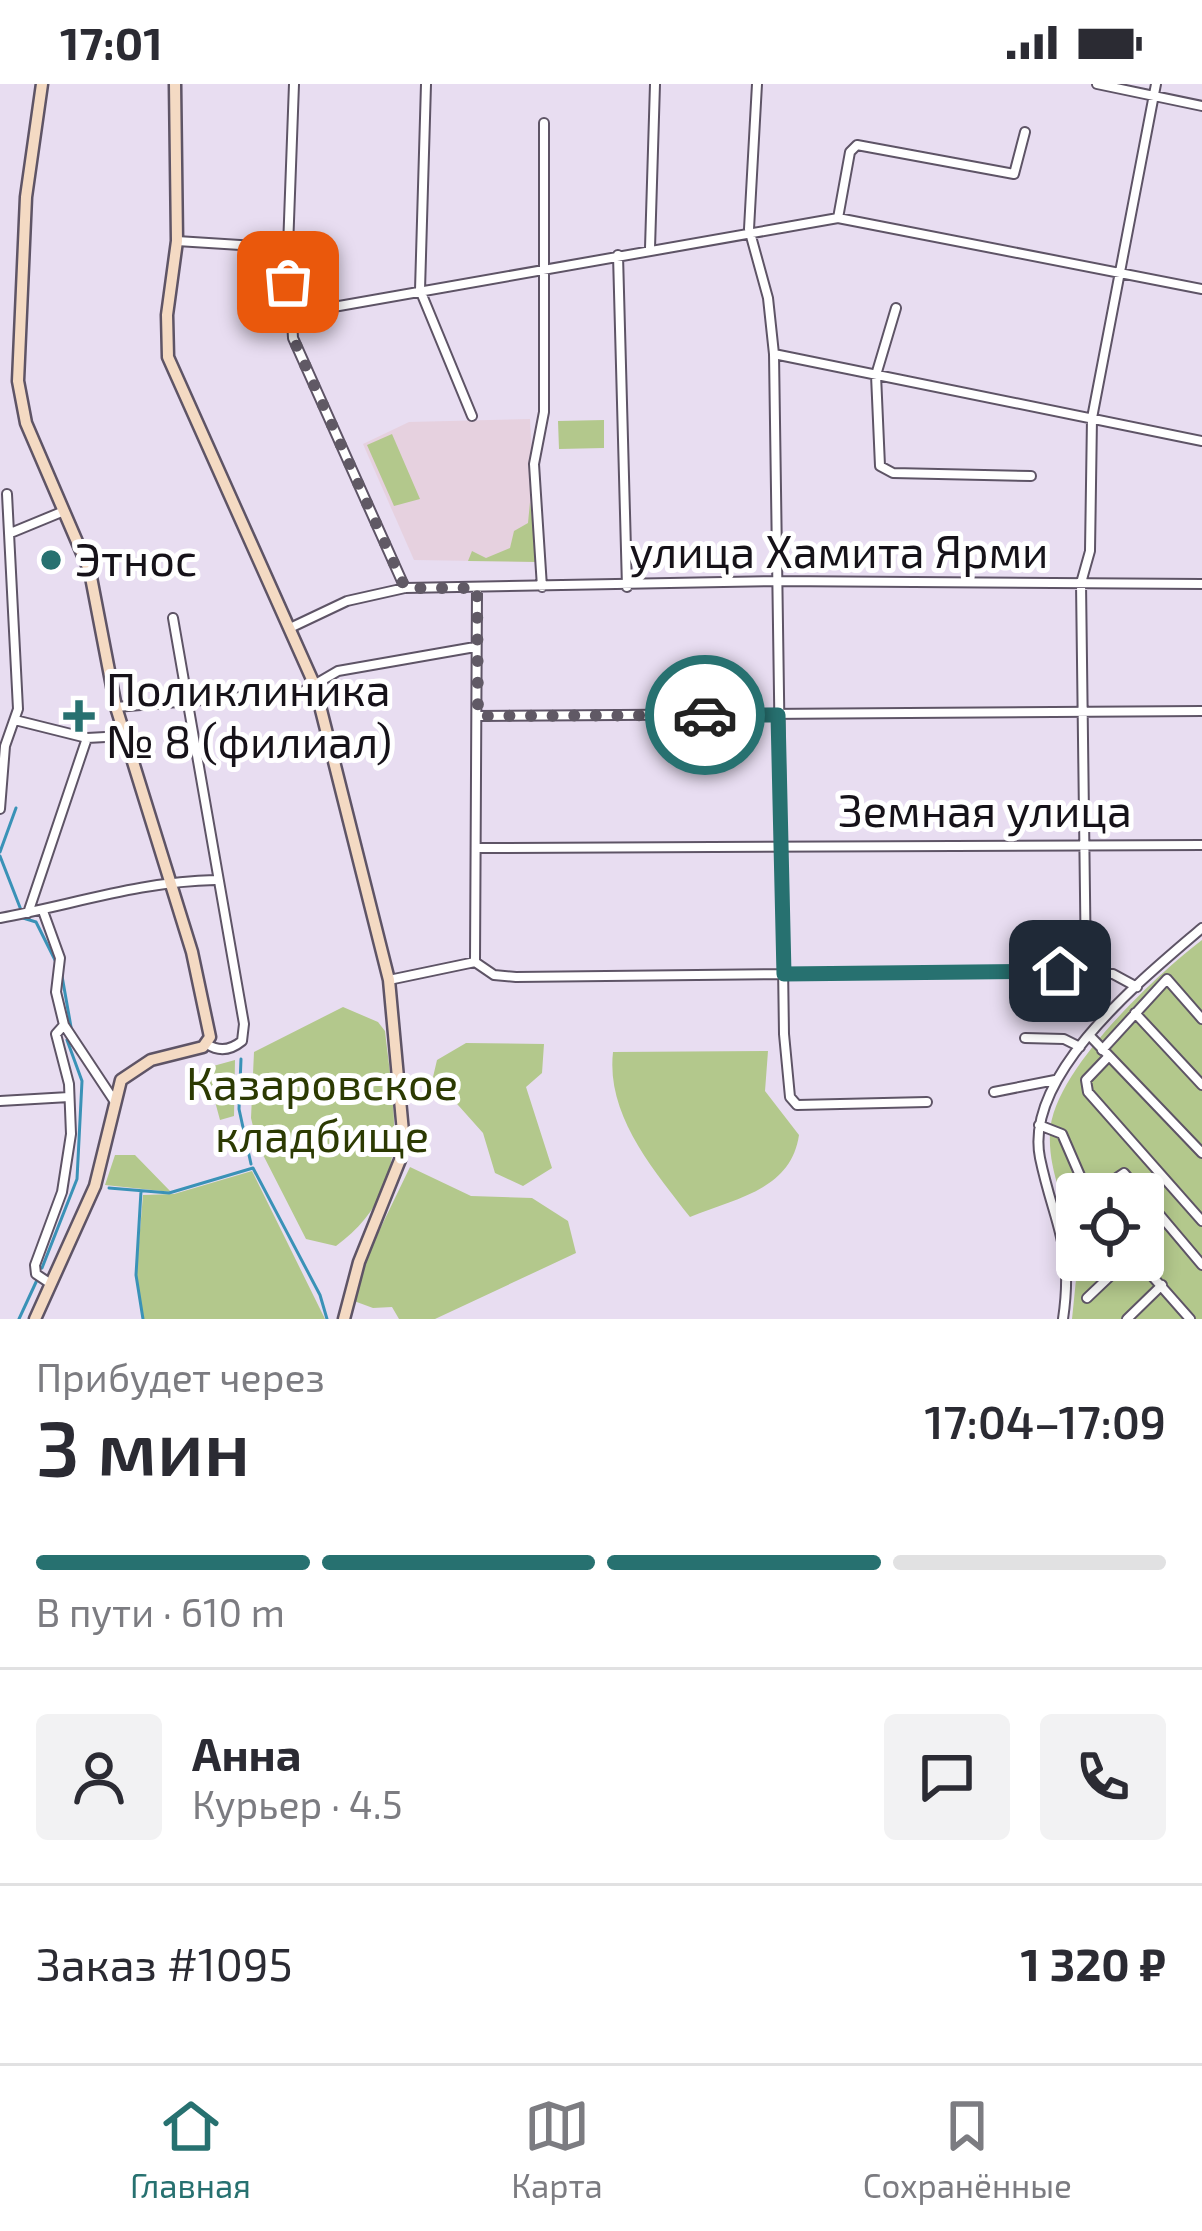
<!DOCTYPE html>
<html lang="ru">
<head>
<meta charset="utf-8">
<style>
  :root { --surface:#fff; --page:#f2f2f3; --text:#2b2b33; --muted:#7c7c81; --line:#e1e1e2; --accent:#277170 }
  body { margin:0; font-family:"Exo 2",sans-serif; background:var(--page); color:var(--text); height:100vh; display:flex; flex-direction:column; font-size:45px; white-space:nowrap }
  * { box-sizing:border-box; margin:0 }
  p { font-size:39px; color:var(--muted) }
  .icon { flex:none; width:66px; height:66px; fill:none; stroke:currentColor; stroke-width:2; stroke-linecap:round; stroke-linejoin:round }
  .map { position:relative; height:1235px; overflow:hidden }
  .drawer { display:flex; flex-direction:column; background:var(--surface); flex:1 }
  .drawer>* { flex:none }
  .buttons { position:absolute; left:1056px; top:1089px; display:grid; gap:24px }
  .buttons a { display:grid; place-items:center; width:108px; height:108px; border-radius:12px; background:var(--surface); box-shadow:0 6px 18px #0003; font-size:60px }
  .pin { position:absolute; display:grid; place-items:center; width:102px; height:102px; color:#fff; margin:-51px; border-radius:24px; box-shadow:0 6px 18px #0006 }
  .courier { position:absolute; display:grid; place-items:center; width:120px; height:120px; margin:-60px; border:9px solid #277170; border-radius:50%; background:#fff; color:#222; box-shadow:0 3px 15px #0007 }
  .overview em { font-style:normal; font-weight:600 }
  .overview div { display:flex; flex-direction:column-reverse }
  .overview { display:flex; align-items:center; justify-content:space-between; height:204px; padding:0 36px }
  h1 { font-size:78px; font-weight:600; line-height:90px }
  .bar { display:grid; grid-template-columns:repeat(4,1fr); gap:18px 12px; align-content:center; height:144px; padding:0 36px }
  .bar i { height:15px; border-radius:9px; background:var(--line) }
  .bar .selected { background:var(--accent) }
  .bar p { grid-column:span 4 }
  .line { display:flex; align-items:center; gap:30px; padding:0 36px; border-top:3px solid var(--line) }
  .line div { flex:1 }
  .round { display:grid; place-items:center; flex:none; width:126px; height:126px; border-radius:12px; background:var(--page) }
  .status { display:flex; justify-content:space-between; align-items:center; height:84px; padding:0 60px; background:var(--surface); direction:ltr }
  .status svg { height:33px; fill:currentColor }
  .menu { display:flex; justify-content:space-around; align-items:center; height:168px; border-top:3px solid var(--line); background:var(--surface); font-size:33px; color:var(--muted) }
  .menu a { display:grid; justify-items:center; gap:6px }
  .menu .selected { color:var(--accent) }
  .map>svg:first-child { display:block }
  .education { fill:#e6d1df }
  .green { fill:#b3c88c }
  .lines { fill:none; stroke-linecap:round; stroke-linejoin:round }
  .stream { stroke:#3a92b7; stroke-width:3 }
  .street-casing { stroke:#5e5466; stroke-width:12 }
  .secondary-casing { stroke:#5e5466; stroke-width:15 }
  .street { stroke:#fff; stroke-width:8 }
  .secondary { stroke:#f4dac3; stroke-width:10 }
  .done { stroke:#605965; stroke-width:12; stroke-dasharray:0 21.6 }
  .route { stroke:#277170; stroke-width:15 }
  .poi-dot { fill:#277170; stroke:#fff; stroke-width:4.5 }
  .labels { text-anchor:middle; stroke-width:10; stroke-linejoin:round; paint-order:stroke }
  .street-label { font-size:45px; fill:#161219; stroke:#fff }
  .poi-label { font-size:45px; fill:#161219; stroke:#fff; text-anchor:start }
  .park-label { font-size:45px; fill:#2c3a02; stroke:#fff }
</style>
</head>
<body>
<div class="status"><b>17:01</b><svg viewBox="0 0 49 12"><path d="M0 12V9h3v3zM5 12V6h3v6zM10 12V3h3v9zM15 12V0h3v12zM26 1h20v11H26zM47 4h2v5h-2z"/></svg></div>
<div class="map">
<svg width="1202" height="1235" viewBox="0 0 1202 1235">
  <rect width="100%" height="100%" fill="#e8ddf1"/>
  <path class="education" d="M530 335 538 478 414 476 363 360 409 338Z"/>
  <path class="green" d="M604 336V364L559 365 558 337Z
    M392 350 420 415 394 422 367 361Z
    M530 418 537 478 468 477 472 467 486 474 510 464 514 447 528 439Z
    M1202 856V1235H1072L1078 1176H1143V1110H1077V1156C1065 1121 1048 1086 1050 1049 1052 988 1155 892 1202 856Z
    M343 923 378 938 385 947C394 1030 414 1105 336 1162L306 1155 257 1059 251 1034 254 968Z
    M466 959 544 960 542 989 526 1003 552 1084 523 1102 495 1089 483 1049 433 993 437 976Z
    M768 967 765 1007 799 1051C791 1106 736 1114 690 1133 653 1085 606 1031 613 968Z
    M235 976 234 1032 220 1036 206 984Z
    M115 1071H135L171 1108 105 1101Z
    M410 1083 471 1112 532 1114 568 1137 576 1169 435 1235H399L392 1223 373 1224 354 1217 366 1174Z
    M252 1087 325 1235H144L136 1194 143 1111 174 1110Z"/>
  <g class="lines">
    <path class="stream" d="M0 768 16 724
      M0 772 21 826
      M23 834 36 838 56 878
      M62 892 71 943
      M241 975 239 1025 251 1080
      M109 1104 169 1109 253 1084 320 1211 327 1235
      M141 1107 136 1191 143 1235
      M42 1184 77 1095 82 997 67 956
      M19 1235 37 1196"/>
    <g class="street-casing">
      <path id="street" d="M294 0 288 164 293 254 405 504
        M426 0 420 206 472 332
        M757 0 749 145 768 214 774 270 784 950 790 1013 797 1021 927 1018
        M1097 0 1202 22
        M838 134 850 68 857 61 1014 90 1025 48
        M177 157 288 164
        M650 164 655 0
        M618 171 627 503
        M896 224 876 291 880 382 893 389 1031 392
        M288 231 838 134 1202 205
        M774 270 1202 357
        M13 448 64 427
        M542 503 534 380 544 328V39
        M173 534 244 940 242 957C231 966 219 968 207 960
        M290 544 347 517 405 504 775 497 1202 500
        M116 623 302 608 338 587 475 563
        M478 632 1202 627
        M15 636 87 654 124 652
        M0 725 5 662 18 625 7 410
        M480 764 1202 761
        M43 827 60 874 56 908 64 941 115 1018
        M28 829 87 654
        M0 834C71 821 143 797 215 796
        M475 878 494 891 516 893 1035 887 1113 890 1137 903
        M475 878 477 504
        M1086 888 1081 499 1090 467 1092 334 1156 0
        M389 896 475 878
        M1135 929 1202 1001
        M1090 952 1202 1069
        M1025 954 1064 955 1080 963
        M1102 966 1167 895 1202 935
        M1108 973 1086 996 1088 1008 1202 1137
        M994 1008 1055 996
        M0 1017 69 1013
        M1039 1041 1062 1050 1088 1110
        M1093 1110 1124 1089 1142 1110
        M1143 1111 1202 1181
        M1138 1176 1190 1235
        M51 1200 36 1190 35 1181 62 1108 71 1050 69 1000 56 950 64 941
        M1087 1214 1127 1176
        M1063 1235C1074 1161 1054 1141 1040 1074 1023 990 1145 893 1202 844
        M1127 1235 1162 1201"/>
    </g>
    <g class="secondary-casing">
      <path id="secondary" d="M175 0 177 157 167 231 168 273 315 602 389 896 403 1048 400 1076 359 1178 344 1235
        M35 1235 95 1102 121 996 151 976 203 963 210 953 192 868 116 623 90 488 26 339 18 297 26 113 42 0"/>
    </g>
    <use href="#street" class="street"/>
    <use href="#secondary" class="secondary"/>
  </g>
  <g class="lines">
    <path class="done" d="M288 198 293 254 405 504H477L478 632 705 631"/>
    <path class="route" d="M705 631H778L784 890 1060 887"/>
  </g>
  <g class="poi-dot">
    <circle cx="51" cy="476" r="12"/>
    <path d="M73 614h12v12h12v12h-12v12h-12v-12h-12v-12h12z"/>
  </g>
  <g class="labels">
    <g class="street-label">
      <text x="839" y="484">улица Хамита Ярми</text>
      <text x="985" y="743">Земная улица</text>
    </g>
    <g class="poi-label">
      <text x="75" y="492">Этнос</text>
      <text x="106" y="622">Поликлиника<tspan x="106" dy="52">№ 8 (филиал)</tspan></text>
    </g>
    <g class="park-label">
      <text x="322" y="1016">Казаровское<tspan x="322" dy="52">кладбище</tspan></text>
    </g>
  </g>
</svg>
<div class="buttons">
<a><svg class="icon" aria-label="locate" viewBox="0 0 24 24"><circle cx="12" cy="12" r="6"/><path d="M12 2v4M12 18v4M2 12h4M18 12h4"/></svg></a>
</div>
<div class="pin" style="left:288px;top:198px;background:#ea580c"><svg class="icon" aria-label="bag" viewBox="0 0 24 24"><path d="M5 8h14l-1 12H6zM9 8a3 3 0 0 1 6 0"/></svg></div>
<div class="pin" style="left:1060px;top:887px;background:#1f2937"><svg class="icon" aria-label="home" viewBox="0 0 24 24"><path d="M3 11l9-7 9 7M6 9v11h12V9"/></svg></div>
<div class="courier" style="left:705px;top:631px"><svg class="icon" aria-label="car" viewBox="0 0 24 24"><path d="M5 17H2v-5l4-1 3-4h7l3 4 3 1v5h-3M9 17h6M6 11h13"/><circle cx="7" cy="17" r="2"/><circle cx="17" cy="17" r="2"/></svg></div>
</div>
<section class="drawer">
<div class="overview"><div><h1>3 мин</h1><p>Прибудет через</p></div><em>17:04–17:09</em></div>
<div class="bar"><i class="selected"></i><i class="selected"></i><i class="selected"></i><i></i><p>В пути · 610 m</p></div>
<div class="line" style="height:216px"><a class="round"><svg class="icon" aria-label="person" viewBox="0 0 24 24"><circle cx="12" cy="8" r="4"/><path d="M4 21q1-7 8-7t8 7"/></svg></a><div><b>Анна</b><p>Курьер · 4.5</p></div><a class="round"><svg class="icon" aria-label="chat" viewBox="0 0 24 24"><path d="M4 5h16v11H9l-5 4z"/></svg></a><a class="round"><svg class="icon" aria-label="phone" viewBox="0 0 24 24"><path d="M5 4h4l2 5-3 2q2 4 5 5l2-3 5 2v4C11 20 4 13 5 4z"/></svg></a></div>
<div class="line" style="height:156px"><div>Заказ #1095</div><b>1 320 ₽</b></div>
</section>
<nav class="menu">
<a class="selected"><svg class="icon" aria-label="home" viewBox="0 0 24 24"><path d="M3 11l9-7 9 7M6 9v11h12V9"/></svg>Главная</a>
<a><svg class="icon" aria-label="map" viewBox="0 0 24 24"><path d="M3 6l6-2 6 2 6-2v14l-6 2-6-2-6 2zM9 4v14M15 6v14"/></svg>Карта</a>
<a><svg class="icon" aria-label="saved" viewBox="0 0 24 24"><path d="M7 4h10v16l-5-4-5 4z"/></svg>Сохранённые</a>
</nav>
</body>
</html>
